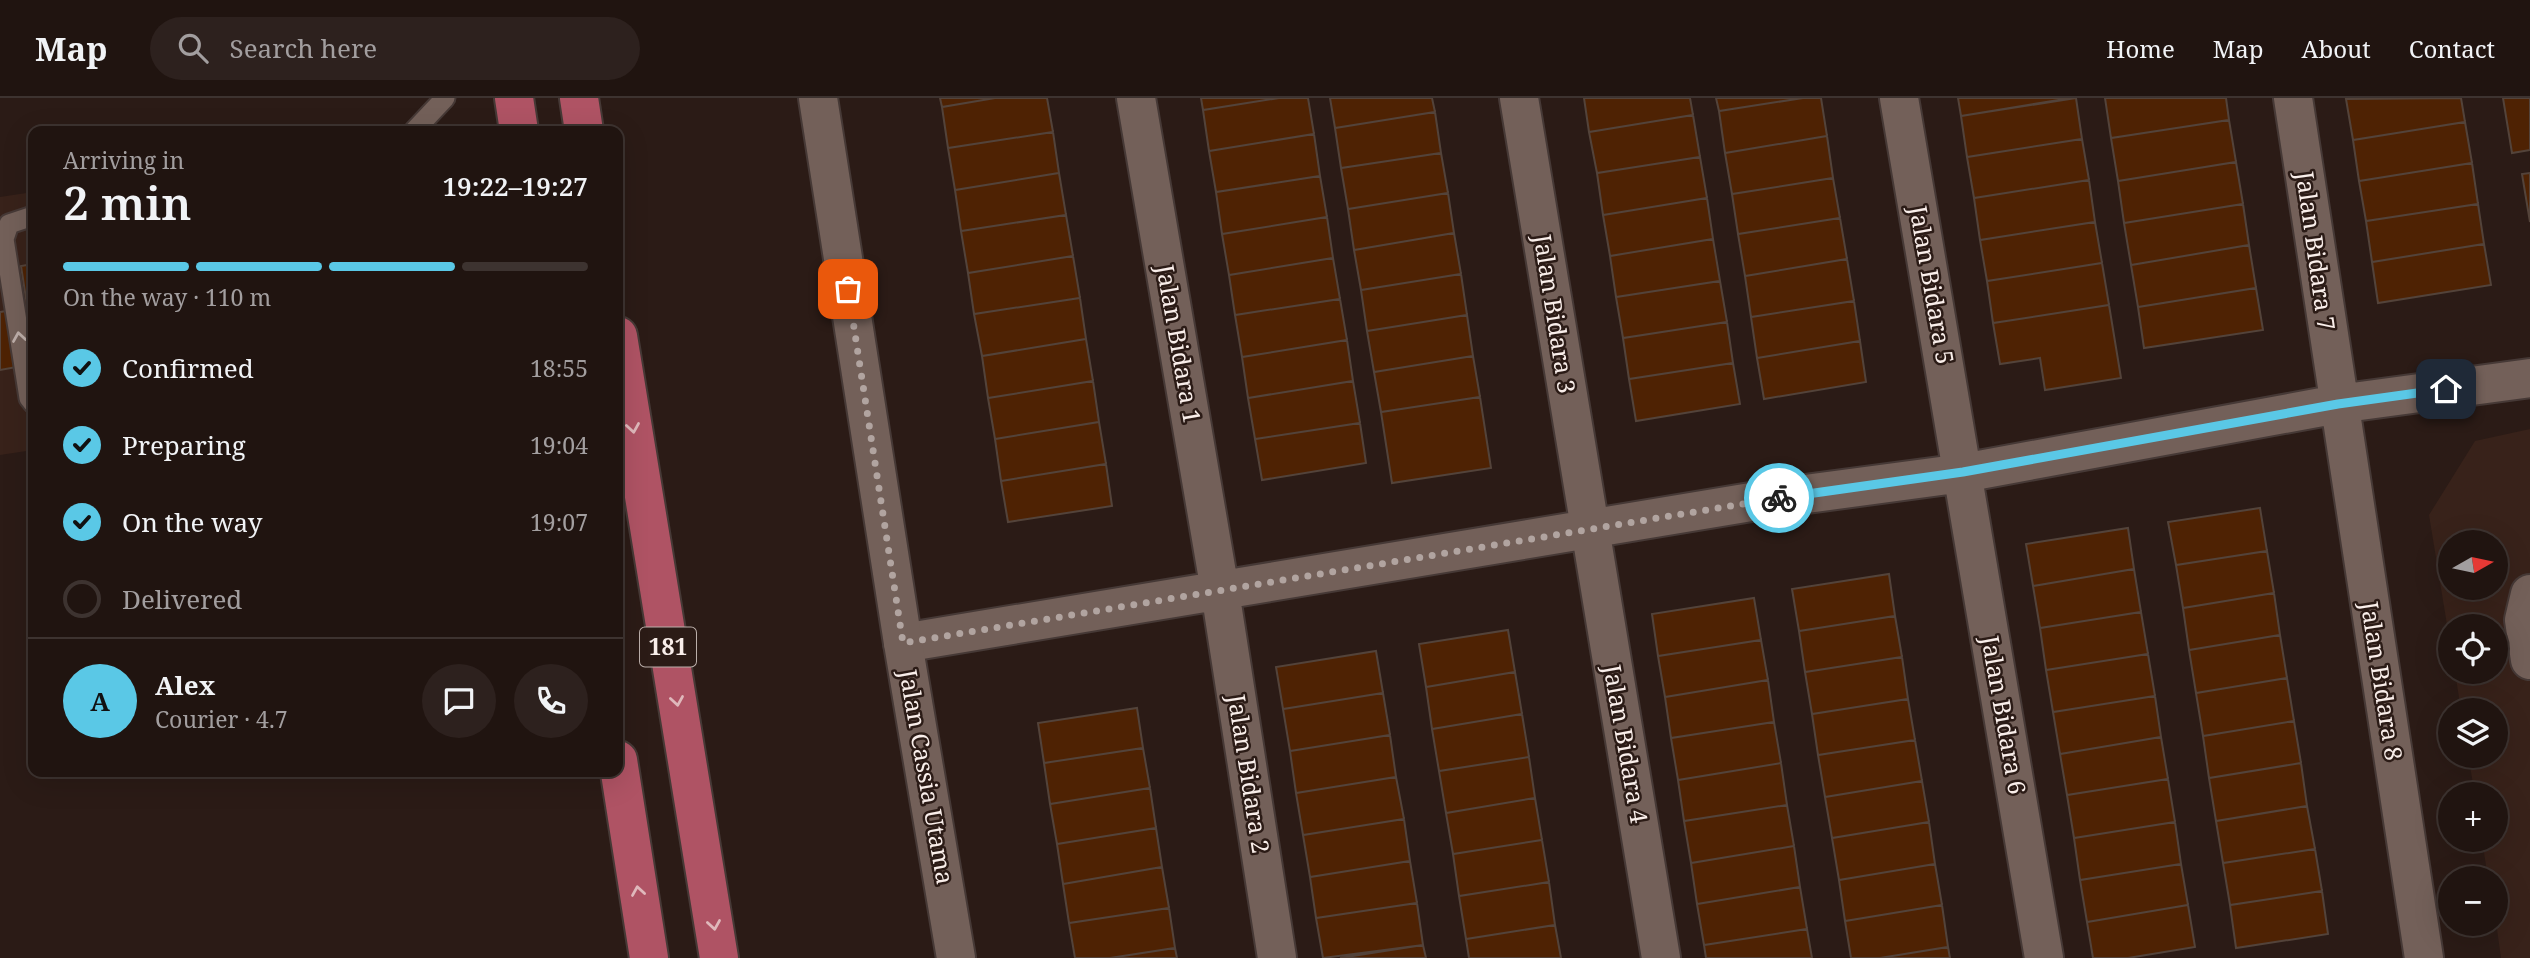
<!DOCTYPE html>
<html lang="en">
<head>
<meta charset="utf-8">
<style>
  :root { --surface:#201410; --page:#2d211e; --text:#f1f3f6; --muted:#a29e9f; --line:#3d3330; --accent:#5ac8e6 }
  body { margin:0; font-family:"Noto Serif",serif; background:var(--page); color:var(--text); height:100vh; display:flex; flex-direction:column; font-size:26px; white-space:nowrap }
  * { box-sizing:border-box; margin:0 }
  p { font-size:23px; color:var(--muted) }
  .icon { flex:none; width:38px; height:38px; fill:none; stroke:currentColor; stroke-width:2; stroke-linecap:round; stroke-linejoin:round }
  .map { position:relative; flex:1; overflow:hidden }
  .drawer { position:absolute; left:28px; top:28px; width:595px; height:651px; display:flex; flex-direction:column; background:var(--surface); border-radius:14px; box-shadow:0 7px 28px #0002,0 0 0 2px var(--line) }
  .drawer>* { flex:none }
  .needle { width:46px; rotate:81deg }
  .fabs { position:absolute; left:2438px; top:432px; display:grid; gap:14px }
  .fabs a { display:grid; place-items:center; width:70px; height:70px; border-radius:50%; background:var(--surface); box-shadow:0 7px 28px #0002,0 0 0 2px var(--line); font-size:35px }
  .pin { position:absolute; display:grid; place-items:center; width:60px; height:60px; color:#fff; margin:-30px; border-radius:14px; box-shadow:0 4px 10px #0006 }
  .courier { position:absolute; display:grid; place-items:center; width:70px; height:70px; margin:-35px; border:5px solid #5ac8e6; border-radius:50%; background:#fff; color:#222; box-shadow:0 2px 9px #0007 }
  .head em { font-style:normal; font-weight:600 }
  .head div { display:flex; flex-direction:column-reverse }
  .head { display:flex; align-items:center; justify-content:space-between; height:119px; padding:0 35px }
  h1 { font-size:46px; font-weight:600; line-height:52px }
  .bar { display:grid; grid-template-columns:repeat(4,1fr); gap:10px 7px; align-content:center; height:84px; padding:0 35px }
  .bar i { height:9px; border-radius:5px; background:var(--line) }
  .bar .current { background:var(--accent) }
  .bar p { grid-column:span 4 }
  .line { display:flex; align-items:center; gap:18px; padding:0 35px; border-top:2px solid var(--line) }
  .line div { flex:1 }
  .round { display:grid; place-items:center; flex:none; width:74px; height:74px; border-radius:37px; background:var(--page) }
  ol { padding:0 35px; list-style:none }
  li { display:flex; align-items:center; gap:21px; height:77px }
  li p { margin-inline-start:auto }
  li .icon { padding:7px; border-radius:50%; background:var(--accent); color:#111; stroke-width:4 }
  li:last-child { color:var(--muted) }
  li i { width:38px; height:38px; border:4px solid var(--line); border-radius:50% }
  header { display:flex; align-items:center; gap:42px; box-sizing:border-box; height:98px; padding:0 35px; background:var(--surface); border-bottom:2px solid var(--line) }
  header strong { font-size:33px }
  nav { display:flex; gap:38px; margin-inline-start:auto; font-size:24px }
  .search { width:490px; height:63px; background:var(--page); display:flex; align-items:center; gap:18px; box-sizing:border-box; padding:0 24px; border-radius:38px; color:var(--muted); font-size:26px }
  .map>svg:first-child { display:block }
  .built { fill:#38221a; fill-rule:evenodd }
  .building { fill:#4e2203; stroke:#53433a; stroke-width:2 }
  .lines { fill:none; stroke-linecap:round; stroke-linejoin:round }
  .lane-casing { stroke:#463936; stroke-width:23 }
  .street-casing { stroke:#463936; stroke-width:42 }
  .secondary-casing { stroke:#463936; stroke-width:42 }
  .primary-casing { stroke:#463936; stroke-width:42 }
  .lane { stroke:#736059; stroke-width:19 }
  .street { stroke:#736059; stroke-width:38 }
  .secondary { stroke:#736059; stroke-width:38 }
  .primary { stroke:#af5364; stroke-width:38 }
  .oneway { stroke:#bdaea9 }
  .oneway2 { stroke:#dfb8bb }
  .done { stroke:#b1a4a0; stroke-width:7; stroke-dasharray:0 12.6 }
  .route { stroke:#5ac8e6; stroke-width:9 }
  .labels { text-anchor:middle; stroke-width:5; stroke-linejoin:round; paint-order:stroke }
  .shield { fill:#2b1b16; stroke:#bbafaa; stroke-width:2 }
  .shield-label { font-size:23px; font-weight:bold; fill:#f9eeea }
  .street-label { font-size:24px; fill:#f9eeea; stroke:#2b1b16 }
</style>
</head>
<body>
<header>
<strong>Map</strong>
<div class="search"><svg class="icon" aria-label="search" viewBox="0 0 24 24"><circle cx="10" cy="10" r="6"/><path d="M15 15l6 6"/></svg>Search here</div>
<nav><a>Home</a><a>Map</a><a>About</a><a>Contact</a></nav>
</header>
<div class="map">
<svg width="2530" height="860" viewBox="0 0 2530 860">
  <rect width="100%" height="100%" fill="#2b1b16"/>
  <path class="built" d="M33 94V352L0 357V99Z
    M2530 331V860H2501L2496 824V780H2488L2482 742H2496V696H2475L2468 658H2496V612H2461L2455 574H2496V528H2450V545L2429 417 2475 343ZM2450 444H2496V490H2450Z"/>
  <path class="building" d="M940 0H995L942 9Z
    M995 0H1047L1053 34 948 50 942 9Z
    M1201 0H1279L1203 12Z
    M1279 0H1308L1314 36 1209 53 1203 12Z
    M1330 0H1432L1435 14 1335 30Z
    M1584 0H1690L1693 17 1589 34Z
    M1716 0H1803L1719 13Z
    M1803 0H1821L1827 38 1725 55 1719 13Z
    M1958 0H2071L1961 18Z
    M2076 0 2082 41 1967 59 1961 18Z
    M2105 0H2226L2229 22 2111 40Z
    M2461 0 2465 24 2353 42 2346 1Z
    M2503 0H2530V52L2512 55Z
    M1435 14 1441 55 1341 70 1335 30Z
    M1693 17 1700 59 1597 75 1589 34Z
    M2229 22 2236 64 2118 83 2111 40Z
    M2465 24 2472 65 2359 83 2353 42Z
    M1053 34 1059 75 955 92 948 50Z
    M1314 36 1320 78 1216 94 1209 53Z
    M1827 38 1833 80 1732 96 1725 55Z
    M2082 41 2089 82 1974 100 1967 59Z
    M1441 55 1448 95 1348 111 1341 70Z
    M1700 59 1707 100 1603 117 1597 75Z
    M2236 64 2243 106 2124 125 2118 83Z
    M2472 65 2478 106 2366 123 2359 83Z
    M1059 75 1066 117 961 133 955 92Z
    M2530 75V124L2522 76Z
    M1320 78 1327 119 1222 136 1216 94Z
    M1833 80 1840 120 1738 136 1732 96Z
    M2089 82 2095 124 1980 142 1974 100Z
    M1448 95 1454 135 1354 152 1348 111Z
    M1707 100 1713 141 1610 158 1603 117Z
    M2243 106 2249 147 2131 167 2124 125Z
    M2478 106 2484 146 2372 164 2366 123Z
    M1066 117 1073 158 968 175 961 133Z
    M1327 119 1333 160 1229 177 1222 136Z
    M1840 120 1847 161 1745 178 1738 136Z
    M2095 124 2102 165 1987 183 1980 142Z
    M1454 135 1461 176 1361 192 1354 152Z
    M1713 141 1720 183 1616 199 1610 158Z
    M2484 146 2491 187 2378 205 2372 164Z
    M2249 147 2256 190 2138 209 2131 167Z
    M1073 158 1080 200 974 216 968 175Z
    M1333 160 1340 201 1235 217 1229 177Z
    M1847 161 1854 203 1751 219 1745 178Z
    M2102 165 2109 207 1993 225 1987 183Z
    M33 166V233H31L21 168Z
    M1461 176 1467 217 1367 233 1361 192Z
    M1720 183 1727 224 1623 240 1616 199Z
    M2256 190 2263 232 2144 250 2138 209Z
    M1080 200 1086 241 982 258 974 216Z
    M1340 201 1347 242 1242 259 1235 217Z
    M1854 203 1860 243 1757 260 1751 219Z
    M2109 207 2121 280 2045 292 2040 260 2000 266 1993 225Z
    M13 212 22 268 0 272V214Z
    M1467 217 1473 258 1374 274 1367 233Z
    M1727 224 1733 265 1629 281 1623 240Z
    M1086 241 1093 283 988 300 982 258Z
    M1347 242 1353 283 1248 300 1242 259Z
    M1860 243 1866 284 1764 301 1757 260Z
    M1473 258 1480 299 1381 314 1374 274Z
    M1733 265 1740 306 1636 323 1629 281Z
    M1093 283 1099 324 995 341 988 300Z
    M1353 283 1360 325 1255 341 1248 300Z
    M1480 299 1491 370 1392 385 1381 314Z
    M1099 324 1106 366 1001 383 995 341Z
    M1360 325 1366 365 1262 382 1255 341Z
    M1106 366 1112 408 1008 424 1001 383Z
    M2260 410 2267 453 2176 467 2168 424Z
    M2128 430 2134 471 2033 488 2026 446Z
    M2267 453 2274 495 2183 510 2176 467Z
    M2134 471 2141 514 2040 530 2033 488Z
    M1889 476 1895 518 1799 533 1792 491Z
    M2274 495 2280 537 2189 552 2183 510Z
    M1754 500 1761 542 1658 558 1652 516Z
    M2141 514 2148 556 2046 572 2040 530Z
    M1895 518 1902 559 1805 574 1799 533Z
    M1508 532 1515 574 1426 589 1419 546Z
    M2280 537 2287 580 2196 595 2189 552Z
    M1761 542 1768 582 1665 599 1658 558Z
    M1376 553 1383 595 1283 611 1276 569Z
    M2148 556 2155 598 2053 614 2046 572Z
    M1902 559 1908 601 1812 616 1805 574Z
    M1515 574 1522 616 1432 631 1426 589Z
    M2287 580 2294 623 2203 638 2196 595Z
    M1768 582 1774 624 1671 640 1665 599Z
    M1383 595 1390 637 1290 653 1283 611Z
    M2155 598 2161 639 2060 656 2053 614Z
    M1908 601 1915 642 1818 657 1812 616Z
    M1137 610 1143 650 1044 665 1038 625Z
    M1522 616 1529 659 1439 673 1432 631Z
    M2294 623 2301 665 2209 680 2203 638Z
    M1774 624 1781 665 1678 682 1671 640Z
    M1390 637 1396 679 1296 695 1290 653Z
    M2161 639 2168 681 2067 697 2060 656Z
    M1915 642 1922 683 1825 699 1818 657Z
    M1143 650 1150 690 1050 706 1044 665Z
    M1529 659 1535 700 1446 715 1439 673Z
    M1781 665 1787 707 1684 723 1678 682Z
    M2301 665 2307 708 2216 723 2209 680Z
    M1396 679 1404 721 1303 737 1296 695Z
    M2168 681 2175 724 2074 740 2067 697Z
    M1922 683 1929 724 1832 740 1825 699Z
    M1150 690 1156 730 1057 746 1050 706Z
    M1535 700 1542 742 1453 756 1446 715Z
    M1787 707 1794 748 1691 765 1684 723Z
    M2307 708 2315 751 2223 765 2216 723Z
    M1404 721 1410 763 1310 779 1303 737Z
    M1929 724 1935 766 1839 782 1832 740Z
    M2175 724 2181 766 2080 782 2074 740Z
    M1156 730 1162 769 1063 786 1057 746Z
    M1542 742 1549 784 1459 798 1453 756Z
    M1794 748 1800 789 1697 806 1691 765Z
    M2315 751 2322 793 2230 807 2223 765Z
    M1410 763 1417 805 1316 820 1310 779Z
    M1935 766 1942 807 1845 823 1839 782Z
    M2181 766 2188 807 2087 824 2080 782Z
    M1162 769 1169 810 1069 825 1063 786Z
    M1549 784 1555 827 1466 841 1459 798Z
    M1800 789 1807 831 1704 847 1697 806Z
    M2322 793 2328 836 2236 850 2230 807Z
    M1417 805 1423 847 1323 860 1316 820Z
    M1942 807 1948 849 1880 860H1851L1845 823Z
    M2188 807 2195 849 2128 860H2093L2087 824Z
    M1169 810 1175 850 1110 860H1075L1069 825Z
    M1555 827 1561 860H1469L1466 841Z
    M1807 831 1812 860H1706L1704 847Z
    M1423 847 1426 860H1340Z
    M1948 849 1950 860H1880Z
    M1175 850 1177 860H1110Z"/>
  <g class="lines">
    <g class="lane-casing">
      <path id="lane" d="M414 33 445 0
        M33 118 9 126 4 141 29 300 33 305"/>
    </g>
    <g class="street-casing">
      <path id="street" d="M1136 0 1220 493 1277 860
        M1519 0 1661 860
        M1899 0 2044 860
        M2293 0 2424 860
        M2530 496 2524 522 2530 562
        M903 545 1769 401 1963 375 2338 306 2530 280"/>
    </g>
    <g class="secondary-casing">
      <path id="secondary" d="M818 0 903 545 956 860"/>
    </g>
    <g class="primary-casing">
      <path id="primary" d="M514 0 519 33
        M579 0 584 33
        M618 238 719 860
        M618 662 649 860"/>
    </g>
    <use href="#lane" class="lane"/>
    <use href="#street" class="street"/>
    <use href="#secondary" class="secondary"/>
    <use href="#primary" class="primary"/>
  </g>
  <defs><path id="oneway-chevron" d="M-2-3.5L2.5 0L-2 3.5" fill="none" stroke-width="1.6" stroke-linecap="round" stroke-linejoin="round" transform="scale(1.75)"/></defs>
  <use class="oneway" href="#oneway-chevron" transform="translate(19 239) rotate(-99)"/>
  <g class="oneway2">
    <use href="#oneway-chevron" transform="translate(633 330) rotate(81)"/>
    <use href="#oneway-chevron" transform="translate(677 603) rotate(81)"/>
    <use href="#oneway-chevron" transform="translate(638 793) rotate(-99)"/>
    <use href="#oneway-chevron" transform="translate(714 827) rotate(81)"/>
  </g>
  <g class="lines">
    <path class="done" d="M848 191 903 545 1779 400"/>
    <path class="route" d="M1779 400 1963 374 2338 306 2446 291"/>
  </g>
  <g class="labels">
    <rect class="shield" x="640" y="529.5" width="56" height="39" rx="5"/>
    <g class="shield-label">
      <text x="668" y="557">181</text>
    </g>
    <g class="street-label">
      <text transform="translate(2315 153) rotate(82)" y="8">Jalan Bidara 7</text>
      <text transform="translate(1931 187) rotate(80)" y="8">Jalan Bidara 5</text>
      <text transform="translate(1554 216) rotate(81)" y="8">Jalan Bidara 3</text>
      <text transform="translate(1178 246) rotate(80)" y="8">Jalan Bidara 1</text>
      <text transform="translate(2381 583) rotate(81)" y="8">Jalan Bidara 8</text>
      <text transform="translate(2003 617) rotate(80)" y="8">Jalan Bidara 6</text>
      <text transform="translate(1625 646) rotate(80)" y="8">Jalan Bidara 4</text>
      <text transform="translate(1248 676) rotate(81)" y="8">Jalan Bidara 2</text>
      <text transform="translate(926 679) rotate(80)" y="8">Jalan Cassia Utama</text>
    </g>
  </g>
</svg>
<div class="fabs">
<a><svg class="needle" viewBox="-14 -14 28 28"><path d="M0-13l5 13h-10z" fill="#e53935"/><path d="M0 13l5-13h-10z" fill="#a29e9f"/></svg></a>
<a><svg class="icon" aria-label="locate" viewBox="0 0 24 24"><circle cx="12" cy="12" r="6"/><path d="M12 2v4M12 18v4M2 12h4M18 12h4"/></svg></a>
<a><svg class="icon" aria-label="layers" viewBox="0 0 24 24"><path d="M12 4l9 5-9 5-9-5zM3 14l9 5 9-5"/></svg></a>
<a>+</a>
<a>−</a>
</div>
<div class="pin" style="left:848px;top:191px;background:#ea580c"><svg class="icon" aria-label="bag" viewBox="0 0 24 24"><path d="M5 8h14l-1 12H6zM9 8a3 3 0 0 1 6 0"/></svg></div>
<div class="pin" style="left:2446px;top:291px;background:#1f2937"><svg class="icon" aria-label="home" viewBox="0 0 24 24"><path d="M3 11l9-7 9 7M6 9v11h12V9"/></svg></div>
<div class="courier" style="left:1779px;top:400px"><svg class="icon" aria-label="bike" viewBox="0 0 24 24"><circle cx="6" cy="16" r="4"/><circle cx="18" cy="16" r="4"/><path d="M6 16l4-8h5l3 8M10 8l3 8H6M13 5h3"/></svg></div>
<section class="drawer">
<div class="head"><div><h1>2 min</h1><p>Arriving in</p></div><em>19:22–19:27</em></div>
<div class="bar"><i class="current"></i><i class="current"></i><i class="current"></i><i></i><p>On the way · 110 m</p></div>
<ol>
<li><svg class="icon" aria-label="check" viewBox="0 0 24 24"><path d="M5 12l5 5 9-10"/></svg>Confirmed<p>18:55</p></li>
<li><svg class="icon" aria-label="check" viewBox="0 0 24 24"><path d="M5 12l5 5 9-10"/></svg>Preparing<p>19:04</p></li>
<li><svg class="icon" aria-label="check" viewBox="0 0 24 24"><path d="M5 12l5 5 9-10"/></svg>On the way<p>19:07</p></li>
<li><i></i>Delivered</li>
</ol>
<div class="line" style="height:126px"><b class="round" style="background:var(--accent);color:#111">A</b><div><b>Alex</b><p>Courier · 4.7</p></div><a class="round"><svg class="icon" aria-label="chat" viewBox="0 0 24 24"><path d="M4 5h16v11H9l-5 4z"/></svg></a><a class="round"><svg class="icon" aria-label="phone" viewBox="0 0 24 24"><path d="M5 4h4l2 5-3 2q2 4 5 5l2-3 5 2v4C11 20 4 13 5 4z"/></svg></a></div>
</section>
</div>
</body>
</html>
